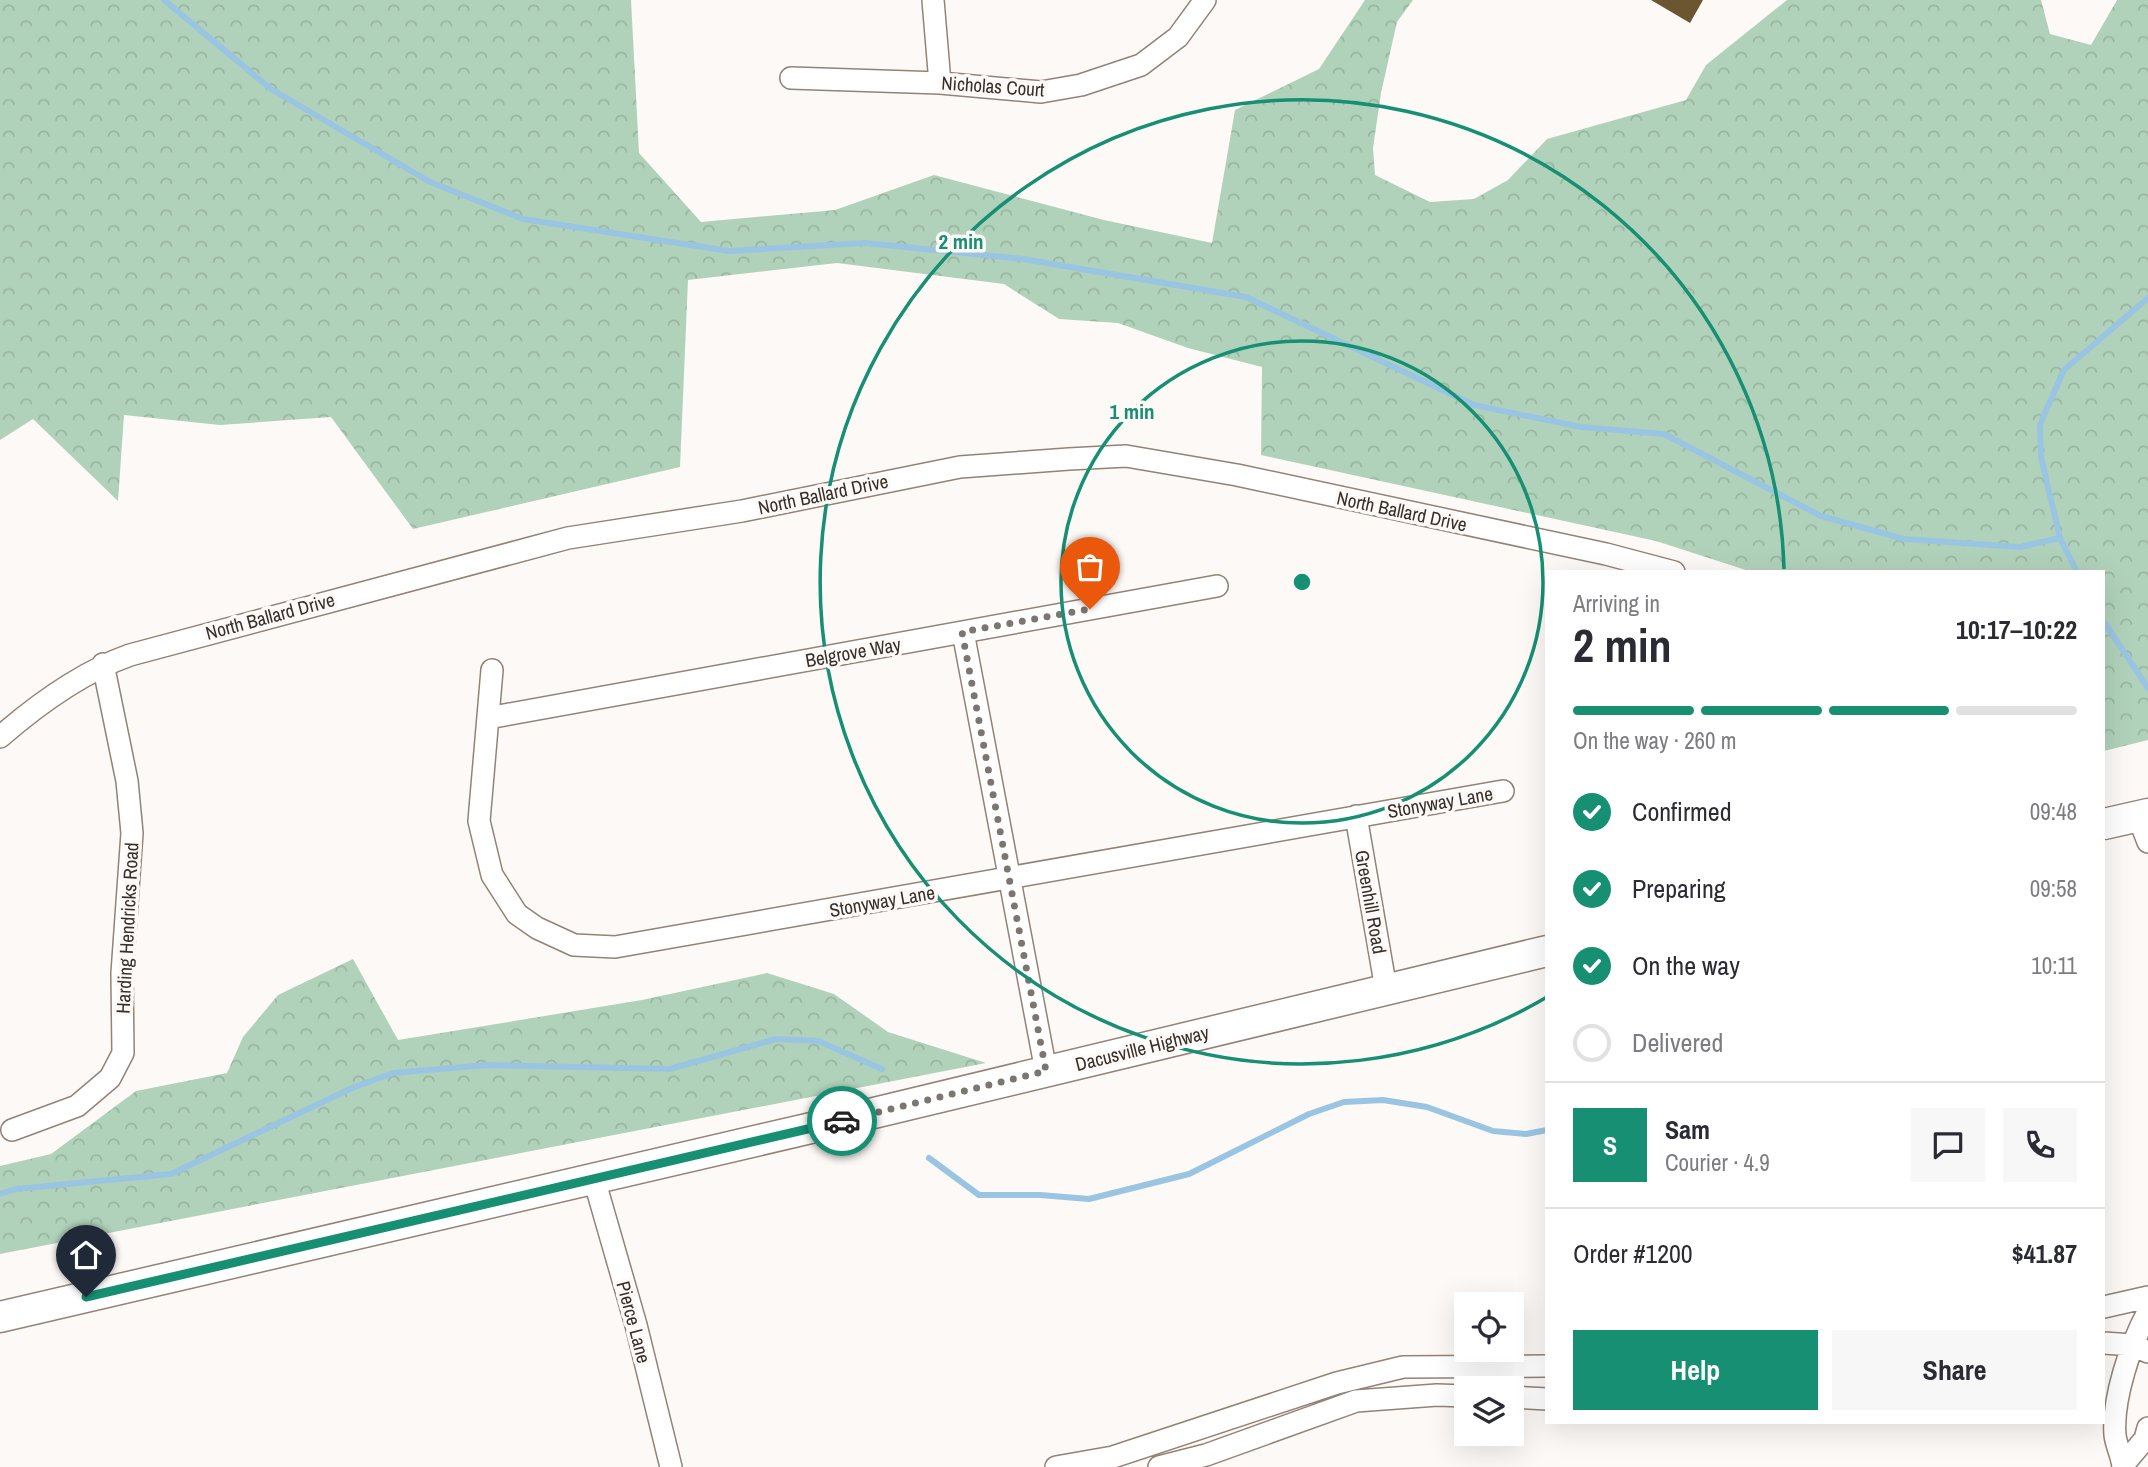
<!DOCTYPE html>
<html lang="en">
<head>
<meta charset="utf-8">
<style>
  :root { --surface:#fff; --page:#f7f7f7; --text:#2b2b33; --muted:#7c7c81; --line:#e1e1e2; --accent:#168f73 }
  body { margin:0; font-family:"Archivo Narrow",sans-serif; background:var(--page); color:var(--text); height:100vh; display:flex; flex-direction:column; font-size:26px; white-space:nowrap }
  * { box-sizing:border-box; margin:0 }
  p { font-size:23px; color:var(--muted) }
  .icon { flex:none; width:38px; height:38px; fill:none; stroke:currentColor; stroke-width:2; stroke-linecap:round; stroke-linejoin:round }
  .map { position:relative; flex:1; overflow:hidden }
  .panel { position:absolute; left:1545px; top:570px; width:560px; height:854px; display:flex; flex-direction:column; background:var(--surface); border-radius:0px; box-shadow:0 7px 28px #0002 }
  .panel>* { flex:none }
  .buttons { position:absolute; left:1454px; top:1292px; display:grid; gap:14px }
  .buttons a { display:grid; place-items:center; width:70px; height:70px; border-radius:0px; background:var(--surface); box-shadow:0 7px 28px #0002; font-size:35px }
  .pin { position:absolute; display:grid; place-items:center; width:60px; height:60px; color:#fff; margin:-72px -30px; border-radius:50% 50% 50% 0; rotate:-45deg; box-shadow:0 0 7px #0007 }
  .pin .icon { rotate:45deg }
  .courier { position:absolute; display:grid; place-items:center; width:70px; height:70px; margin:-35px; border:5px solid #168f73; border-radius:50%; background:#fff; color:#222; box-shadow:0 2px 9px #0007 }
  .summary em { font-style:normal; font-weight:700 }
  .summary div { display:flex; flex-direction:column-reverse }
  .summary { display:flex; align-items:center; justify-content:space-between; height:119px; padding:0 28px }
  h1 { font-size:46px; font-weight:700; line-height:52px }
  .bar { display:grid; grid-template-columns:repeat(4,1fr); gap:10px 7px; align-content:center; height:84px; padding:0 28px }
  .bar i { height:9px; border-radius:5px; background:var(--line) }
  .bar .on { background:var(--accent) }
  .bar p { grid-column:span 4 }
  .line { display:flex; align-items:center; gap:18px; padding:0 28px; border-top:2px solid var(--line) }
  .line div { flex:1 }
  .round { display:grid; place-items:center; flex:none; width:74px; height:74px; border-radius:0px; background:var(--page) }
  ol { padding:0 28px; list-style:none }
  li { display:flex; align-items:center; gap:21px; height:77px }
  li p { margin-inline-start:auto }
  li .icon { padding:7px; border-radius:50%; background:var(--accent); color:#fff; stroke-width:4 }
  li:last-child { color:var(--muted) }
  li i { width:38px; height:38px; border:4px solid var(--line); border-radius:50% }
  .primary-button { display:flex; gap:14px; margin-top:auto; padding:14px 28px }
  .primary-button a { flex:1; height:80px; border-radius:0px; background:var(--accent); color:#fff; font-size:28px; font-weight:700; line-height:80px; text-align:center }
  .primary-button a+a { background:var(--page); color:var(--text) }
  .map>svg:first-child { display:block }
  .forest { fill:url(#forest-crowns) }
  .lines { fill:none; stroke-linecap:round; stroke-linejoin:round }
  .stream { stroke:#9ac5e2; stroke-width:6 }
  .building { fill:#6c5631 }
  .minor-casing { stroke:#948275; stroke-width:24 }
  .secondary-casing { stroke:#948275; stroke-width:33 }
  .minor { stroke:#fff; stroke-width:21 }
  .secondary { stroke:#fff; stroke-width:30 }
  .done { stroke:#7c7671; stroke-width:7; stroke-dasharray:0 12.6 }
  .route { stroke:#168f73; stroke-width:9 }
  .ring { fill:none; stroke:#168f73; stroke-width:3.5 }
  .labels { text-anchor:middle; stroke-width:7; stroke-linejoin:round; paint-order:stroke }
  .street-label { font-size:19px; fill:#37302a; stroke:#fdf9f6 }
  .centre { fill:#168f73; stroke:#fdf9f6; stroke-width:3.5 }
  .ring-label { font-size:21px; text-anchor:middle; font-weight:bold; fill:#168f73; stroke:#fdf9f6; stroke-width:7; stroke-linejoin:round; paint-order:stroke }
</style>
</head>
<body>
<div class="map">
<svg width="2148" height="1467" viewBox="0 0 2148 1467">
  <defs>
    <pattern id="forest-crowns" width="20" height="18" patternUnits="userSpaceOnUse" patternTransform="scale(1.75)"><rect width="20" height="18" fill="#b1d2ba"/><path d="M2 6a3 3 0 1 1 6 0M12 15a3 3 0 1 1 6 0" fill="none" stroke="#99b5a0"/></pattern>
  </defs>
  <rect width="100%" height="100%" fill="#fdf9f6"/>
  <path class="forest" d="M0 0H631L639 153 701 222 835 210 934 175 1104 220 1212 243 1235 110 1319 69 1365 0H1413L1397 22 1381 93 1373 148 1375 175 1430 202 1474 199 1508 180 1547 139 1686 100 1706 65 1787 0H2041L2050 34 2091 45 2117 0H2148V740L2104 751V572H1752L1656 541 1261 455 1262 367 1188 348 1118 323 1059 319 1004 284 837 263 688 280 680 467 413 529 331 417 220 425 124 415 118 501 33 419 0 440Z
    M353 959 398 1040 642 1000 767 973 834 994 888 1032 986 1063 0 1254V1166L51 1154 136 1091 227 1073 243 1037 278 995Z"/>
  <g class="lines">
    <path class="stream" d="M164 0 271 89 430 182 523 219 729 251 865 243 1023 259 1246 297 1474 405 1581 427 1664 434 1821 516 1904 539 2020 547 2060 538
      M2077 572 2060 538 2041 457 2040 424 2064 370 2148 298
      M2104 622 2148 688
      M929 1158 979 1195H1040L1089 1199 1189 1174 1309 1114 1344 1102 1383 1100 1427 1107 1493 1131 1526 1134 1547 1130
      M0 1194 16 1189 171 1174 352 1088 393 1073 488 1065 670 1069 776 1039 818 1041 882 1069"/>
  </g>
  <path class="building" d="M1651 0H1703L1690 23Z"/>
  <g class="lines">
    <g class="minor-casing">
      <path id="minor" d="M933 0 940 83
        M791 78 940 83 1041 92 1081 85 1141 65 1178 37 1205 0
        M963 632 1046 1071
        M492 670 479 821 492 875 517 914 537 928 574 945 615 947 1503 791
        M488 718 1217 586
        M0 737C38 704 82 672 130 655L568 538 742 511 960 467 1069 459 1126 456 1237 475 1606 554 1674 572
        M1356 816 1386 989
        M2138 816 2148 842
        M12 1130 77 1106 110 1078 123 1053 122 973 132 833 127 781 103 664
        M594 1179 636 1325 671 1467
        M2104 1307 2148 1297
        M2104 1343 2132 1345 2148 1352
        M1512 1397 1547 1399
        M2123 1465 2145 1439 2148 1428
        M1056 1467 1113 1457 1337 1383 1403 1367 1547 1366
        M1159 1467 1206 1455 1356 1401 1437 1395 1466 1396
        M2123 1467C2122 1456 2116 1445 2115 1435 2112 1399 2131 1343 2148 1312"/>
    </g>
    <g class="secondary-casing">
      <path id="secondary" d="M2104 824 2148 814
        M0 1317 824 1125 1547 951"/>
    </g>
    <use href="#minor" class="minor"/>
    <use href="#secondary" class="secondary"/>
  </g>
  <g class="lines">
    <path class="done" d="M842 1121 1046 1071 962 632 1090 609"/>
    <path class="route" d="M86 1297 842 1121"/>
  </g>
  <g class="ring">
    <circle cx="1302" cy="582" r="241"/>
    <path d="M1547 997A482 482 0 1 1 1784 569"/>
  </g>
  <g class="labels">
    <g class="street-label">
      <text transform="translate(993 86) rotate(4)" y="7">Nicholas Court</text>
      <text transform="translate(823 494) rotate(-12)" y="7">North Ballard Drive</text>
      <text transform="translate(1402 511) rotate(12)" y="7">North Ballard Drive</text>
      <text transform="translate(270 616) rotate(-15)" y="7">North Ballard Drive</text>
      <text transform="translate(853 652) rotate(-10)" y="7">Belgrove Way</text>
      <text transform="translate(1440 802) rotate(-10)" y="7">Stonyway Lane</text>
      <text transform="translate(882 901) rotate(-10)" y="7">Stonyway Lane</text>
      <text transform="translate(1371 902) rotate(80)" y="7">Greenhill Road</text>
      <text transform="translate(127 928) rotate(-87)" y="7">Harding Hendricks Road</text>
      <text transform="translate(1142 1048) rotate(-14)" y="7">Dacusville Highway</text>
      <text transform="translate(634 1322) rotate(75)" y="7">Pierce Lane</text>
    </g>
  </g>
  <circle cx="1302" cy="582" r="10" class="centre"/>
  <g class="ring-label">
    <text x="961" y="249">2 min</text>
    <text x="1132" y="419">1 min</text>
  </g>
</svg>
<div class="buttons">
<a><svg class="icon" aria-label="locate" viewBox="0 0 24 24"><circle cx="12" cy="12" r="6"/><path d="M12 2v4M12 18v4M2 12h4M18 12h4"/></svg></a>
<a><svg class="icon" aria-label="layers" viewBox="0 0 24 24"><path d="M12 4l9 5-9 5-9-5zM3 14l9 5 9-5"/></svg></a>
</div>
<div class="pin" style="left:1090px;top:609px;background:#ea580c"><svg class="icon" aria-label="bag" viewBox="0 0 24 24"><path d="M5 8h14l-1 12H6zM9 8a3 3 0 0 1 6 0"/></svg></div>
<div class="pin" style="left:86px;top:1297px;background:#1f2937"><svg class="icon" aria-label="home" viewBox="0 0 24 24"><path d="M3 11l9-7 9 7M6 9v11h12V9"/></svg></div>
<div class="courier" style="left:842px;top:1121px"><svg class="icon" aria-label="car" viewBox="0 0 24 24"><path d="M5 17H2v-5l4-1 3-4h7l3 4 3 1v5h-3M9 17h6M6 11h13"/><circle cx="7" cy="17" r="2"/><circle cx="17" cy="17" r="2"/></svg></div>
<section class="panel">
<div class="summary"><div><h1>2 min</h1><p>Arriving in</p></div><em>10:17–10:22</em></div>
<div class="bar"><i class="on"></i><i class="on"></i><i class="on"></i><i></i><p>On the way · 260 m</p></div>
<ol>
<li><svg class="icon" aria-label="check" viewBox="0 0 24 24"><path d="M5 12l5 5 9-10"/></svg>Confirmed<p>09:48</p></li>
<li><svg class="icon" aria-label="check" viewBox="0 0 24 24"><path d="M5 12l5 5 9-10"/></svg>Preparing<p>09:58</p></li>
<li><svg class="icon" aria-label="check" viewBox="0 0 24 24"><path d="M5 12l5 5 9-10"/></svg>On the way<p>10:11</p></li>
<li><i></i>Delivered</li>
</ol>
<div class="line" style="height:126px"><b class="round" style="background:var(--accent);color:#fff">S</b><div><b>Sam</b><p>Courier · 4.9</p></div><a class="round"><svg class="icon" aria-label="chat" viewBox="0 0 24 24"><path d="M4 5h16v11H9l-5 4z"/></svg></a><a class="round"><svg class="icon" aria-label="phone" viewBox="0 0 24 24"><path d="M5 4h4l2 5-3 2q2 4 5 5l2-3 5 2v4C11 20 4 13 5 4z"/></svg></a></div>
<div class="line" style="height:91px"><div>Order #1200</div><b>$41.87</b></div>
<div class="primary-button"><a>Help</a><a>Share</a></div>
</section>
</div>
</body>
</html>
